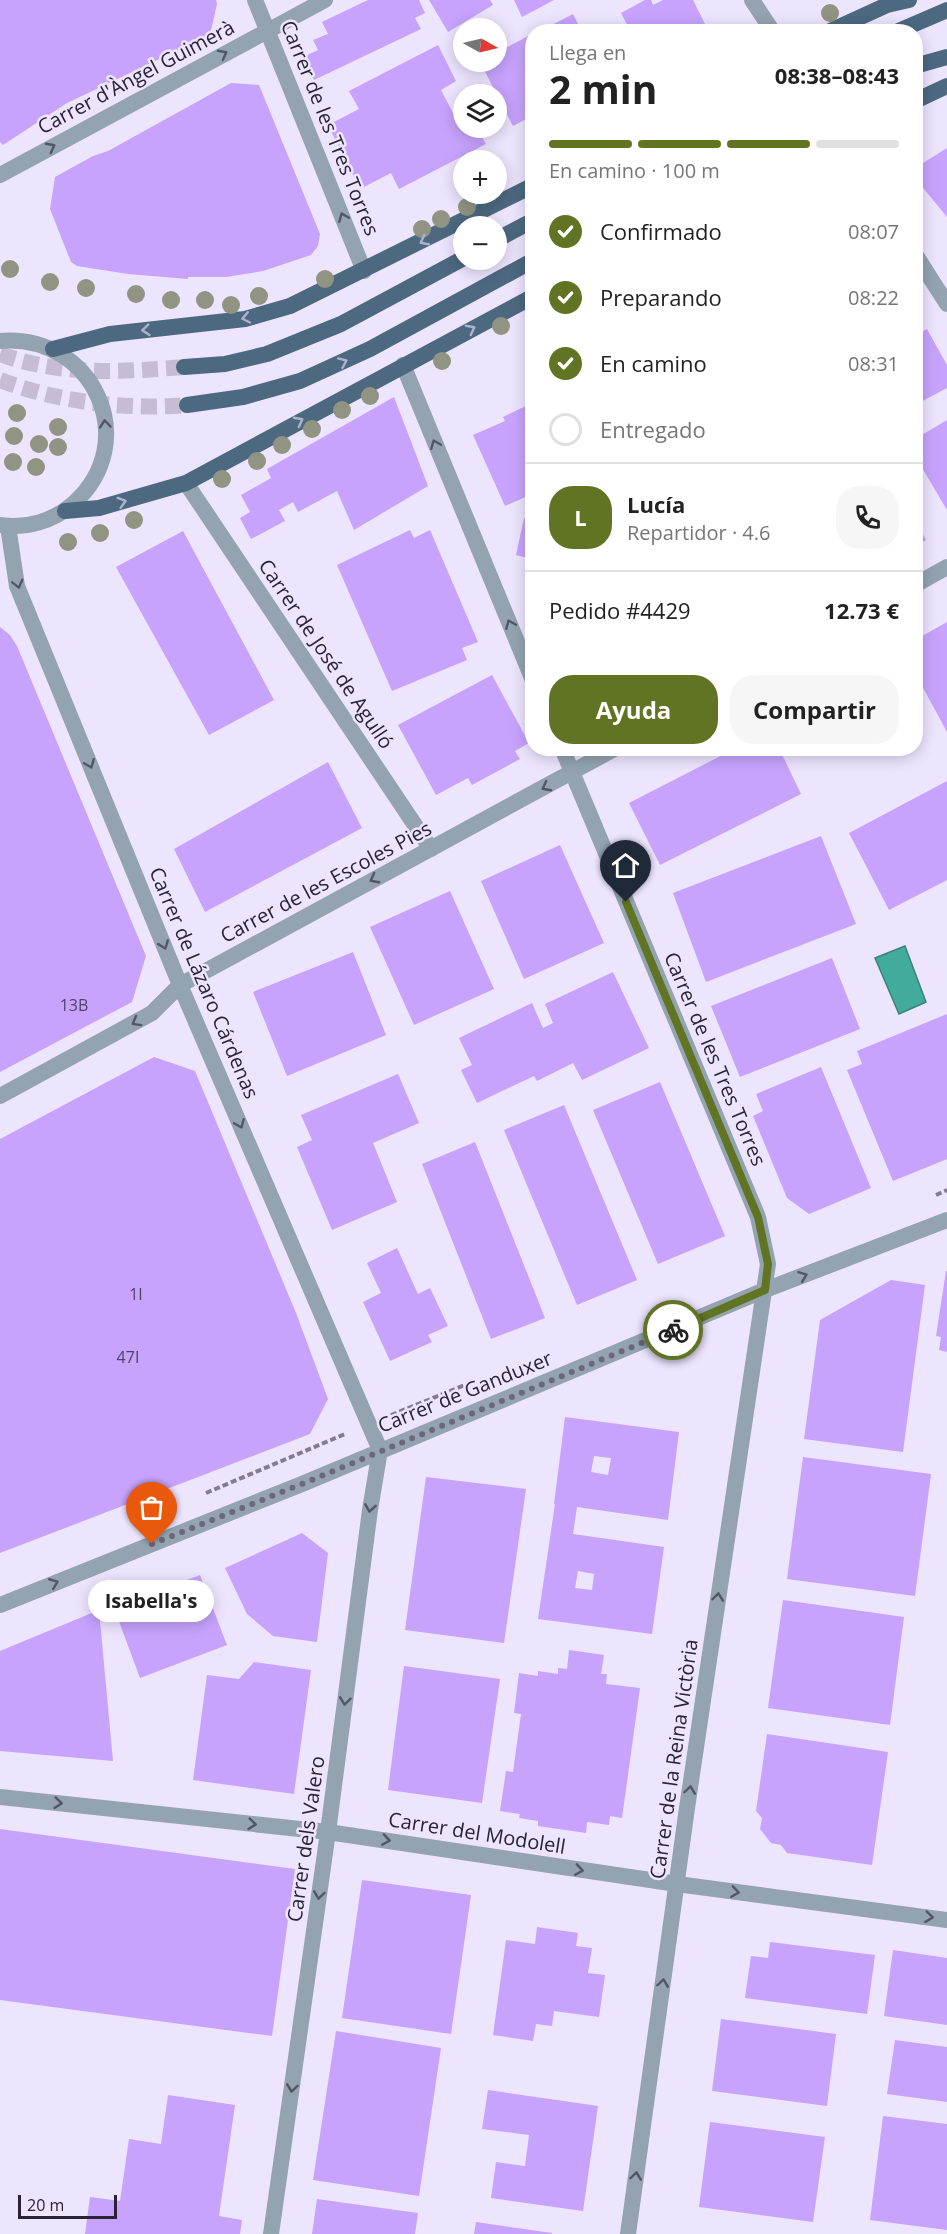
<!DOCTYPE html>
<html lang="es">
<head>
<meta charset="utf-8">
<style>
  :root { --surface:#fff; --page:#f6f6f6; --text:#222; --muted:#767676; --line:#e0e0e0; --accent:#617423 }
  body { margin:0; font-family:"Open Sans",sans-serif; background:var(--page); color:var(--text); height:100vh; display:flex; flex-direction:column; font-size:22px; white-space:nowrap }
  * { box-sizing:border-box; margin:0 }
  p { font-size:20px; color:var(--muted) }
  .icon { flex:none; width:33px; height:33px; fill:none; stroke:currentColor; stroke-width:2; stroke-linecap:round; stroke-linejoin:round }
  .map { position:relative; flex:1; overflow:hidden }
  .panel { position:absolute; left:525px; top:24px; width:398px; height:732px; display:flex; flex-direction:column; background:var(--surface); border-radius:24px; box-shadow:0 3px 15px #0003 }
  .panel>* { flex:none }
  .needle { width:39px; rotate:98deg }
  .fabs { position:absolute; left:453px; top:18px; display:grid; gap:12px }
  .fabs a { display:grid; place-items:center; width:54px; height:54px; border-radius:50%; background:var(--surface); box-shadow:0 3px 15px #0003; font-size:30px }
  .scale { position:absolute; left:18px; bottom:15px; width:99px; box-sizing:border-box; padding-left:6px; border:3px solid #292333; border-top:0; font-size:16px; line-height:21px; white-space:nowrap; color:#292333; -webkit-text-stroke:4px #ede4fe; paint-order:stroke }
  .pin { position:absolute; display:grid; place-items:center; width:51px; height:51px; color:#fff; margin:-62px -26px; border-radius:50% 50% 50% 0; rotate:-45deg; box-shadow:0 0 6px #0007 }
  .pin .icon { rotate:45deg }
  .courier { position:absolute; display:grid; place-items:center; width:60px; height:60px; margin:-30px; border:4px solid #617423; border-radius:50%; background:#fff; color:#222; box-shadow:0 2px 8px #0007 }
  .bubble { position:absolute; height:42px; border-radius:21px; background:var(--surface); box-shadow:0 3px 15px #0003; font-size:20px; font-weight:700; line-height:42px; text-align:center }
  .head em { font-style:normal; font-weight:700 }
  .head div { display:flex; flex-direction:column-reverse }
  .head { display:flex; align-items:center; justify-content:space-between; height:102px; padding:0 24px }
  h1 { font-size:39px; font-weight:700; line-height:45px }
  .bar { display:grid; grid-template-columns:repeat(4,1fr); gap:9px 6px; align-content:center; height:72px; padding:0 24px }
  .bar i { height:8px; border-radius:4px; background:var(--line) }
  .bar .current { background:var(--accent) }
  .bar p { grid-column:span 4 }
  .line { display:flex; align-items:center; gap:15px; padding:0 24px; border-top:2px solid var(--line) }
  .line div { flex:1 }
  .round { display:grid; place-items:center; flex:none; width:63px; height:63px; border-radius:24px; background:var(--page) }
  ol { padding:0 24px; list-style:none }
  li { display:flex; align-items:center; gap:18px; height:66px }
  li p { margin-inline-start:auto }
  li .icon { padding:6px; border-radius:50%; background:var(--accent); color:#fff; stroke-width:4 }
  li:last-child { color:var(--muted) }
  li i { width:33px; height:33px; border:3px solid var(--line); border-radius:50% }
  .cta { display:flex; gap:12px; margin-top:auto; padding:12px 24px }
  .cta a { flex:1; height:69px; border-radius:24px; background:var(--accent); color:#fff; font-size:24px; font-weight:700; line-height:69px; text-align:center }
  .cta a+a { background:var(--page); color:var(--text) }
  .map>svg:first-child { display:block }
  .water { fill:#43ab9b; stroke:#3b827c; stroke-width:1.5 }
  .building { fill:#c7a3fd; fill-rule:evenodd }
  .lines { fill:none; stroke-linecap:round; stroke-linejoin:round }
  .primary-tunnel { stroke:#c6bdd5; stroke-width:16; stroke-dasharray:16 8; stroke-linecap:butt }
  .path { stroke:#847c91; stroke-width:4; stroke-dasharray:6 3; stroke-linecap:butt }
  .minor { stroke:#93a3b0; stroke-width:16 }
  .tertiary { stroke:#93a3b0; stroke-width:16 }
  .primary { stroke:#4c6980; stroke-width:16 }
  .tree { fill:#919483 }
  .oneway { stroke:#535665 }
  .oneway2 { stroke:#adb3cc }
  .done { stroke:#6e677a; stroke-width:6; stroke-dasharray:0 10.8 }
  .route { stroke:#617423; stroke-width:8 }
  .labels { text-anchor:middle; stroke-width:5; stroke-linejoin:round; paint-order:stroke }
  .number-label { font-size:16px; fill:#504366 }
  .street-label { font-size:20px; fill:#292333; stroke:#ede4fe }
</style>
</head>
<body>
<div class="map">
<svg width="947" height="2234" viewBox="0 0 947 2234">
  <rect width="100%" height="100%" fill="#ede4fe"/>
  <path class="water" d="M905 946 926 1002 899 1014 875 958Z"/>
  <path class="building" d="M0 0H216L217 4 210 35 67 103 3 145 0 142Z
    M368 0H419L425 13 415 18 421 29 314 80 303 57 318 50 313 40 328 34 322 22Z
    M429 0H490L493 5 448 32Z
    M514 0H554L522 17Z
    M645 0H651L653 5 663 0H693L709 32H631L621 13Z
    M573 14 582 32H538Z
    M532 34V116L513 126 480 62H496V53Z
    M438 45 456 81 441 90 453 113 464 108V128H477L486 144 399 189 391 173 360 189 328 125 359 109 349 91Z
    M231 83 259 85 320 234 318 246 311 255 263 271 226 277H188V279L128 274 77 266 71 262 50 209 55 177 93 156 108 151Z
    M947 148V217L915 178V168Z
    M927 329 947 365V388L915 405V335Z
    M394 397 428 486 354 530 337 491 298 512 293 502 279 510 285 521 251 539 240 518 250 512 241 495 271 478 267 469Z
    M532 403V494L505 506 473 435 505 421 503 417Z
    M947 420V510L915 456V439Z
    M524 518 532 520V559L516 555Z
    M915 520 926 540 915 547Z
    M410 530 414 538 430 530 478 642 462 648 467 660 392 691 337 565Z
    M183 531 274 700 209 735 116 567Z
    M947 622V732L915 673V640Z
    M0 627 10 635 17 646 146 956 132 1002 0 1072Z
    M492 675 529 743 515 751 520 759 472 785 468 778 436 795 398 725Z
    M736 748H779L801 794 660 865 629 803Z
    M328 762 362 828 205 912 174 849Z
    M947 781V880L889 910 849 833Z
    M821 836 856 924 706 982 673 893Z
    M560 845 604 943 524 979 481 881Z
    M450 891 494 989 414 1025 370 927Z
    M353 952 386 1035 287 1076 253 992Z
    M832 958 860 1029 740 1077 711 1006Z
    M613 972 649 1048 582 1080 573 1063 537 1081 534 1076 477 1103 461 1070 472 1065 459 1038 532 1003 543 1028 553 1023 545 1004Z
    M947 1014V1159L893 1181 847 1070 862 1064 857 1051Z
    M154 1057 195 1071 296 1313 328 1399 310 1434 0 1553V1139Z
    M821 1067 871 1188 809 1214 787 1198 753 1116 763 1111 756 1094Z
    M398 1074 419 1123 373 1143 397 1202 332 1230 297 1147 312 1140 301 1115Z
    M660 1082 725 1236 658 1264 593 1110Z
    M564 1105 637 1280 577 1305 504 1130Z
    M475 1142 545 1318 491 1339 422 1164Z
    M397 1248 418 1294 430 1288 448 1326 428 1335 432 1342 390 1361 363 1302 381 1293 367 1263Z
    M946 1271H947V1352L939 1350 941 1337 936 1336Z
    M891 1280 925 1285 903 1452 804 1439 820 1320Z
    M565 1417 679 1432 668 1520 577 1507 573 1534 664 1547 652 1634 538 1619 555 1504H554ZM594 1456 611 1458 608 1475 591 1472ZM578 1571 594 1574 592 1590 575 1588Z
    M803 1457 931 1474 915 1596 787 1579Z
    M426 1477 526 1489 504 1643 405 1630Z
    M302 1533 328 1553 317 1642 273 1636 247 1614 225 1568Z
    M200 1575 227 1645 140 1678 114 1608Z
    M783 1600 904 1617 890 1725 768 1708Z
    M99 1610 113 1761 0 1751V1651Z
    M569 1650 604 1655 601 1674H607L606 1684 640 1688 622 1818 610 1816 609 1825 587 1822 586 1833 538 1826V1821L519 1818 520 1814 500 1811 506 1771 513 1772 521 1714 514 1713 519 1673 538 1676V1671L558 1674V1668L567 1669Z
    M254 1662 311 1670 294 1794 193 1780 207 1675 239 1679Z
    M404 1666 500 1679 482 1803 388 1790Z
    M767 1734 888 1752 872 1865 787 1853 781 1845 771 1843 760 1829 762 1818 756 1811Z
    M0 1829 295 1869 272 2036 0 2000Z
    M362 1880 471 1895 451 2034 342 2018Z
    M537 1927 578 1933 576 1946 592 1948 588 1973 605 1975 599 2017 554 2011 552 2026 536 2024 533 2041 493 2035 506 1940 535 1944Z
    M770 1942 875 1955 867 2014 745 1998 751 1956 768 1958Z
    M893 1950 947 1958V2025L884 2016Z
    M721 2019 836 2034 827 2106 712 2091Z
    M336 2031 441 2048 419 2196 313 2180Z
    M895 2040 947 2047V2102L887 2094Z
    M488 2090 598 2106 583 2211 491 2198 496 2162 525 2166 529 2135 482 2129Z
    M168 2095 235 2105 219 2216 242 2220 240 2234H85L90 2197 120 2201 129 2139 161 2144Z
    M883 2116 947 2124V2230L870 2220Z
    M710 2122 825 2137 813 2222 699 2207Z
    M317 2199 418 2213 415 2234H312Z
    M476 2222 552 2233V2234H474Z"/>
  <g class="lines">
    <path class="primary-tunnel" d="M0 354C60 376 121 372 184 367
      M0 380C56 402 126 410 187 405"/>
    <path class="path" d="M936 1195 947 1190
      M391 1415 470 1383
      M206 1493 345 1434"/>
    <path class="minor" d="M255 0 364 271
      M752 0 773 32
      M0 175 325 0
      M915 254 947 304
      M403 365 532 678
      M186 483 431 849
      M8 526 17 586 180 985 380 1450
      M915 585 947 567
      M562 748 758 1217 768 1264 687 1808 628 2234
      M0 1096 152 1013 180 985 616 748
      M0 1605 302 1484 765 1290 947 1220
      M0 1797 328 1832 677 1884 947 1920
      M271 2234 328 1832 370 1510 380 1450"/>
    <path class="tertiary" d="M0 341C92 333 144 441 73 504 53 521 27 529 0 525"/>
    <path class="primary" d="M828 32 887 5 909 0
      M896 32 947 10
      M915 66 947 57
      M915 101 947 86
      M496 240 532 221
      M53 349 110 334 245 319 290 306 532 186
      M184 367 225 364 267 354 341 324 464 258
      M187 405 243 397 300 381 370 349 532 261
      M65 511 99 508 186 483 532 297"/>
  </g>
  <g class="tree">
    <circle cx="830" cy="13" r="9"/>
    <circle cx="467" cy="207" r="9"/>
    <circle cx="441" cy="219" r="9"/>
    <circle cx="422" cy="229" r="9"/>
    <circle cx="10" cy="269" r="9"/>
    <circle cx="325" cy="279" r="9"/>
    <circle cx="50" cy="282" r="9"/>
    <circle cx="86" cy="288" r="9"/>
    <circle cx="136" cy="294" r="9"/>
    <circle cx="259" cy="296" r="9"/>
    <circle cx="171" cy="300" r="9"/>
    <circle cx="205" cy="300" r="9"/>
    <circle cx="231" cy="305" r="9"/>
    <circle cx="501" cy="326" r="9"/>
    <circle cx="442" cy="361" r="9"/>
    <circle cx="370" cy="396" r="9"/>
    <circle cx="342" cy="410" r="9"/>
    <circle cx="17" cy="413" r="9"/>
    <circle cx="58" cy="427" r="9"/>
    <circle cx="312" cy="429" r="9"/>
    <circle cx="14" cy="436" r="9"/>
    <circle cx="39" cy="444" r="9"/>
    <circle cx="282" cy="445" r="9"/>
    <circle cx="58" cy="447" r="9"/>
    <circle cx="257" cy="461" r="9"/>
    <circle cx="13" cy="462" r="9"/>
    <circle cx="36" cy="467" r="9"/>
    <circle cx="222" cy="479" r="9"/>
    <circle cx="134" cy="520" r="9"/>
    <circle cx="100" cy="533" r="9"/>
    <circle cx="68" cy="542" r="9"/>
  </g>
  <defs><path id="oneway-chevron" d="M-2-3.5L2.5 0L-2 3.5" fill="none" stroke-width="1.6" stroke-linecap="round" stroke-linejoin="round" transform="scale(1.5)"/></defs>
  <g class="oneway">
    <use href="#oneway-chevron" transform="translate(223 54) rotate(-28)"/>
    <use href="#oneway-chevron" transform="translate(51 147) rotate(-28)"/>
    <use href="#oneway-chevron" transform="translate(343 217) rotate(-112)"/>
    <use href="#oneway-chevron" transform="translate(105 424) rotate(-95)"/>
    <use href="#oneway-chevron" transform="translate(435 444) rotate(-113)"/>
    <use href="#oneway-chevron" transform="translate(18 584) rotate(76)"/>
    <use href="#oneway-chevron" transform="translate(510 624) rotate(-113)"/>
    <use href="#oneway-chevron" transform="translate(90 764) rotate(68)"/>
    <use href="#oneway-chevron" transform="translate(546 787) rotate(152)"/>
    <use href="#oneway-chevron" transform="translate(374 879) rotate(152)"/>
    <use href="#oneway-chevron" transform="translate(164 945) rotate(69)"/>
    <use href="#oneway-chevron" transform="translate(136 1022) rotate(151)"/>
    <use href="#oneway-chevron" transform="translate(240 1124) rotate(67)"/>
    <use href="#oneway-chevron" transform="translate(803 1276) rotate(-21)"/>
    <use href="#oneway-chevron" transform="translate(370 1508) rotate(99)"/>
    <use href="#oneway-chevron" transform="translate(54 1583) rotate(-22)"/>
    <use href="#oneway-chevron" transform="translate(718 1597) rotate(-82)"/>
    <use href="#oneway-chevron" transform="translate(345 1701) rotate(97)"/>
    <use href="#oneway-chevron" transform="translate(690 1790) rotate(-82)"/>
    <use href="#oneway-chevron" transform="translate(58 1803) rotate(6)"/>
    <use href="#oneway-chevron" transform="translate(252 1824) rotate(6)"/>
    <use href="#oneway-chevron" transform="translate(386 1840) rotate(9)"/>
    <use href="#oneway-chevron" transform="translate(579 1870) rotate(9)"/>
    <use href="#oneway-chevron" transform="translate(735 1892) rotate(8)"/>
    <use href="#oneway-chevron" transform="translate(319 1895) rotate(98)"/>
    <use href="#oneway-chevron" transform="translate(929 1917) rotate(7)"/>
    <use href="#oneway-chevron" transform="translate(663 1983) rotate(-82)"/>
    <use href="#oneway-chevron" transform="translate(292 2088) rotate(98)"/>
    <use href="#oneway-chevron" transform="translate(636 2176) rotate(-82)"/>
  </g>
  <g class="oneway2">
    <use href="#oneway-chevron" transform="translate(424 241) rotate(153)"/>
    <use href="#oneway-chevron" transform="translate(246 318) rotate(168)"/>
    <use href="#oneway-chevron" transform="translate(471 329) rotate(-28)"/>
    <use href="#oneway-chevron" transform="translate(146 330) rotate(174)"/>
    <use href="#oneway-chevron" transform="translate(343 362) rotate(-24)"/>
    <use href="#oneway-chevron" transform="translate(299 421) rotate(-28)"/>
    <use href="#oneway-chevron" transform="translate(122 502) rotate(-16)"/>
  </g>
  <g class="lines">
    <path class="done" d="M152 1544 302 1484 673 1330"/>
    <path class="route" d="M626 902 758 1217 768 1264 765 1290 673 1330"/>
  </g>
  <g class="labels">
    <g class="number-label">
      <text x="74" y="1011">13B</text>
      <text x="136" y="1300">1I</text>
      <text x="128" y="1363">47I</text>
    </g>
    <g class="street-label">
      <text transform="translate(136 77) rotate(-28)" y="7">Carrer d'Àngel Guimerà</text>
      <text transform="translate(330 128) rotate(68)" y="7">Carrer de les Tres Torres</text>
      <text transform="translate(326 654) rotate(56)" y="7">Carrer de José de Agulló</text>
      <text transform="translate(326 882) rotate(-28)" y="7">Carrer de les Escoles Pies</text>
      <text transform="translate(204 983) rotate(67)" y="7">Carrer de Lázaro Cárdenas</text>
      <text transform="translate(715 1059) rotate(67)" y="7">Carrer de les Tres Torres</text>
      <text transform="translate(465 1392) rotate(-22)" y="7">Carrer de Ganduxer</text>
      <text transform="translate(674 1759) rotate(-82)" y="7">Carrer de la Reina Victòria</text>
      <text transform="translate(477 1833) rotate(9)" y="7">Carrer del Modolell</text>
      <text transform="translate(306 1839) rotate(-82)" y="7">Carrer dels Valero</text>
    </g>
  </g>
</svg>
<div class="fabs">
<a><svg class="needle" viewBox="-14 -14 28 28"><path d="M0-13l5 13h-10z" fill="#e53935"/><path d="M0 13l5-13h-10z" fill="#767676"/></svg></a>
<a><svg class="icon" aria-label="layers" viewBox="0 0 24 24"><path d="M12 4l9 5-9 5-9-5zM3 14l9 5 9-5"/></svg></a>
<a>+</a>
<a>−</a>
</div>
<div class="scale">20 m</div>
<div class="pin" style="left:152px;top:1544px;background:#ea580c"><svg class="icon" aria-label="bag" viewBox="0 0 24 24"><path d="M5 8h14l-1 12H6zM9 8a3 3 0 0 1 6 0"/></svg></div>
<div class="pin" style="left:626px;top:902px;background:#1f2937"><svg class="icon" aria-label="home" viewBox="0 0 24 24"><path d="M3 11l9-7 9 7M6 9v11h12V9"/></svg></div>
<div class="courier" style="left:673px;top:1330px"><svg class="icon" aria-label="bike" viewBox="0 0 24 24"><circle cx="6" cy="16" r="4"/><circle cx="18" cy="16" r="4"/><path d="M6 16l4-8h5l3 8M10 8l3 8H6M13 5h3"/></svg></div>
<div class="bubble" style="left:88px;top:1580px;width:126px">Isabella's</div>
<section class="panel">
<div class="head"><div><h1>2 min</h1><p>Llega en</p></div><em>08:38–08:43</em></div>
<div class="bar"><i class="current"></i><i class="current"></i><i class="current"></i><i></i><p>En camino · 100 m</p></div>
<ol>
<li><svg class="icon" aria-label="check" viewBox="0 0 24 24"><path d="M5 12l5 5 9-10"/></svg>Confirmado<p>08:07</p></li>
<li><svg class="icon" aria-label="check" viewBox="0 0 24 24"><path d="M5 12l5 5 9-10"/></svg>Preparando<p>08:22</p></li>
<li><svg class="icon" aria-label="check" viewBox="0 0 24 24"><path d="M5 12l5 5 9-10"/></svg>En camino<p>08:31</p></li>
<li><i></i>Entregado</li>
</ol>
<div class="line" style="height:108px"><b class="round" style="background:var(--accent);color:#fff">L</b><div><b>Lucía</b><p>Repartidor · 4.6</p></div><a class="round"><svg class="icon" aria-label="phone" viewBox="0 0 24 24"><path d="M5 4h4l2 5-3 2q2 4 5 5l2-3 5 2v4C11 20 4 13 5 4z"/></svg></a></div>
<div class="line" style="height:78px"><div>Pedido #4429</div><b>12.73 €</b></div>
<div class="cta"><a>Ayuda</a><a>Compartir</a></div>
</section>
</div>
</body>
</html>
